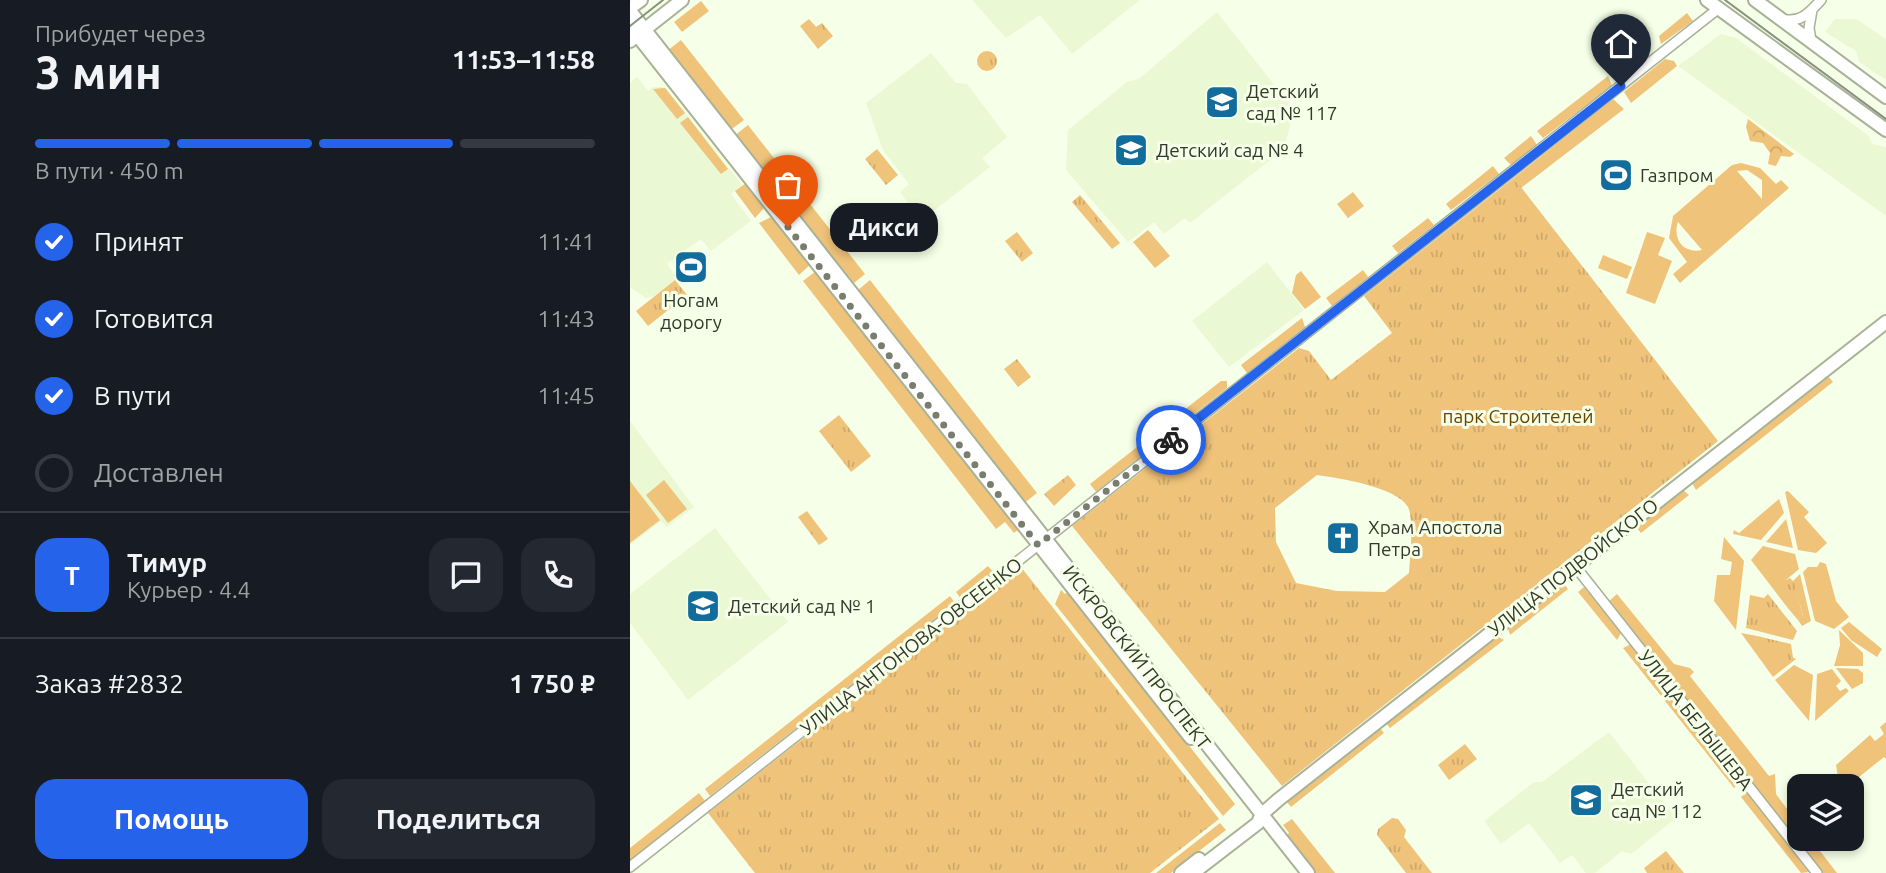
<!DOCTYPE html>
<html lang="ru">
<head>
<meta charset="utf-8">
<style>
  :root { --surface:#171b24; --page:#242831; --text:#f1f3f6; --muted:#9ea1a6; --line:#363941; --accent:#2563eb }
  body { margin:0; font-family:Ubuntu,sans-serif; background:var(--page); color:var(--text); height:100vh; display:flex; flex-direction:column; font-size:26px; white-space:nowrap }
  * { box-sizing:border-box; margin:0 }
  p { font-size:23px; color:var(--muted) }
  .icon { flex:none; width:38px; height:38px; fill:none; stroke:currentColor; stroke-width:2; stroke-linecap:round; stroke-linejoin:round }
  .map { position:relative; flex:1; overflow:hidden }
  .details { display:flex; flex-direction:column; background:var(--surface); width:630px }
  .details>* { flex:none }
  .fabs { position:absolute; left:1157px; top:774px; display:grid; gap:14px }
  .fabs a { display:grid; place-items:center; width:77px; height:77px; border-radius:14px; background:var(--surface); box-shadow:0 4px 10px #0003; font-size:35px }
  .pin { position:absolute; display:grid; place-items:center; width:60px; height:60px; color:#fff; margin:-72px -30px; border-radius:50% 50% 50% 0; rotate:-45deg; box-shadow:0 0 7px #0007 }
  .pin .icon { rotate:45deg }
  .courier { position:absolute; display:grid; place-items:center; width:70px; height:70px; margin:-35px; border:5px solid #2563eb; border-radius:50%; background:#fff; color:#222; box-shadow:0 2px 9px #0007 }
  .bubble { position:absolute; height:49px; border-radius:21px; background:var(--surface); box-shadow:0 4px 10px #0003; font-size:23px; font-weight:600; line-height:49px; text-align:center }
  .headline em { font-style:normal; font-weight:600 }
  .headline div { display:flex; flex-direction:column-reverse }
  .headline { display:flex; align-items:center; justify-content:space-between; height:119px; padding:0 35px }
  h1 { font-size:46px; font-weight:600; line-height:52px }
  .bar { display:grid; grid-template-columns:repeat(4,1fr); gap:10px 7px; align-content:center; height:84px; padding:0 35px }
  .bar i { height:9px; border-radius:5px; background:var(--line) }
  .bar .on { background:var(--accent) }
  .bar p { grid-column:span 4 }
  .line { display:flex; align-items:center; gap:18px; padding:0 35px; border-top:2px solid var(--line) }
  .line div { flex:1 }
  .round { display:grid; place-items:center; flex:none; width:74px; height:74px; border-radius:21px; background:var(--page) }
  ol { padding:0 35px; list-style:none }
  li { display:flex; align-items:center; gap:21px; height:77px }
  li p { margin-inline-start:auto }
  li .icon { padding:7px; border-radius:50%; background:var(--accent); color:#fff; stroke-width:4 }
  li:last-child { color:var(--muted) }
  li i { width:38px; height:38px; border:4px solid var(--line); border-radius:50% }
  .primary-button { display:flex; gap:14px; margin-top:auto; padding:14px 35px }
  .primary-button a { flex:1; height:80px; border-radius:21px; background:var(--accent); color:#fff; font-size:28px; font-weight:600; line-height:80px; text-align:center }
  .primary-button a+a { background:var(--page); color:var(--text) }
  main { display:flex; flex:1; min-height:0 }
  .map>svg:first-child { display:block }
  .built { fill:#eaf8d3 }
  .grass { fill:#f0c37a; fill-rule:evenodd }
  .forest { fill:url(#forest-crowns) }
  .park { fill:url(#park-tufts); fill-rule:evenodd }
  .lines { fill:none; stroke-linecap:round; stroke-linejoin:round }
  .street-casing { stroke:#a7b296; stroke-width:12 }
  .secondary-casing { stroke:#a7b296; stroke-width:16 }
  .street { stroke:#fff; stroke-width:9 }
  .secondary { stroke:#fff; stroke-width:12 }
  .tram { stroke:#8a907f; stroke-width:2 }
  .done { stroke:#787e6d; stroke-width:7; stroke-dasharray:0 12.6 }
  .route { stroke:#2563eb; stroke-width:9 }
  .labels { text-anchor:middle; stroke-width:6; stroke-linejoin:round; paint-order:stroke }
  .poi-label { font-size:19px; fill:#34382c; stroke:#f6ffe7; text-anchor:start }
  .park-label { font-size:19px; fill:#664602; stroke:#f6ffe7 }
  .street-label { font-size:19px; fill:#34382c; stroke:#f6ffe7 }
</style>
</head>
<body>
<main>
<section class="details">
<div class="headline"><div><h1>3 мин</h1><p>Прибудет через</p></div><em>11:53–11:58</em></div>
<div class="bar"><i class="on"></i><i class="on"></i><i class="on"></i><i></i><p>В пути · 450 m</p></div>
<ol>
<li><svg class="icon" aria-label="check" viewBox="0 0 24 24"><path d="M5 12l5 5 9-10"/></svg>Принят<p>11:41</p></li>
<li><svg class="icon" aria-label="check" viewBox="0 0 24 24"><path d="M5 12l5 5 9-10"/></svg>Готовится<p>11:43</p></li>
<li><svg class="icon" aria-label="check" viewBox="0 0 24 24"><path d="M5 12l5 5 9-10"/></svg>В пути<p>11:45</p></li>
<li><i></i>Доставлен</li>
</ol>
<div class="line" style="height:126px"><b class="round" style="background:var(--accent);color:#fff">Т</b><div><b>Тимур</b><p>Курьер · 4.4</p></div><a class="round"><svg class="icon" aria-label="chat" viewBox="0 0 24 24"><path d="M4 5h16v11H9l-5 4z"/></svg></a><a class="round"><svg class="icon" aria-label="phone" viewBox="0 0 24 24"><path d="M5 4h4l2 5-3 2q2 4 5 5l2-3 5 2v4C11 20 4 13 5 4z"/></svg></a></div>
<div class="line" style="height:91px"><div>Заказ #2832</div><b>1 750 ₽</b></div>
<div class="primary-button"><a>Помощь</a><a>Поделиться</a></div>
</section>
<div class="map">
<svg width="1256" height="873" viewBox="0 0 1256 873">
  <defs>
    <pattern id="forest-crowns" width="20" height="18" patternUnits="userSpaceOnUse" patternTransform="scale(1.75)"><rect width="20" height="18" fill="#f0c37a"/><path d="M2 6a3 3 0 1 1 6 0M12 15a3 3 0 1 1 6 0" fill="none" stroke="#cea86a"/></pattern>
    <pattern id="park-tufts" width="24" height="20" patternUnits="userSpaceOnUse" patternTransform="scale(1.75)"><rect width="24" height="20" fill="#f0c37a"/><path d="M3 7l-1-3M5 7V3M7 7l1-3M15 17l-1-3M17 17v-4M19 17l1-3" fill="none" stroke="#cea86a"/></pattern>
  </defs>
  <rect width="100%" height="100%" fill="#f6ffe7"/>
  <path class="built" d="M342 0H510L442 54 410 15 376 38Z
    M587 12 664 110 654 149 560 223 555 218 534 234 524 222 498 242 436 170 438 130 497 82 509 79Z
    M1205 19H1226L1256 39V80L1229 62 1226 51 1195 32Z
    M1091 34 1106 38 1239 136 1242 144 1256 147V216L1048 66Z
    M301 53 326 83 337 84 377 137 352 158 360 167 292 220 270 192 279 184 253 150 236 103Z
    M7 77 18 91 23 87H35L112 185 101 194 121 221 81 251 71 239 37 264 47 278 24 296 16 298 0 287V83Z
    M637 262 674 310 599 367 562 321Z
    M0 421 64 507 37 527 31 521 0 545Z
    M85 528 158 622 58 700 0 623V594Z
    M979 732 1046 818 1001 854 992 851 965 873H956L942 855 930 863 899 823 871 844 854 821 904 782H912Z"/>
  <path class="grass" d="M71 1 79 11 52 32 44 22Z
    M1057 13 1063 21 1031 44 1029 36Z
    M51 40 114 120 99 131 37 51Z
    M1021 42 1017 58 993 77 989 76 985 70Z
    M1035 59 1044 61 1047 66 1001 103 994 92Z
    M978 76 982 86 913 138 907 131Z
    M35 88 55 113 47 119 23 89Z
    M983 99 994 109 891 188 884 178Z
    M58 117 98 169 91 174 50 123Z
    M118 125 235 274 224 283 104 136Z
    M901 136 907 145 881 165 874 158Z
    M1111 163 1130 168 1146 184 1151 180 1159 188 1050 283 1043 274 1057 262 1039 238 1043 216 1102 165ZM1117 170 1132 180V199L1107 171ZM1048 222 1072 250C1054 254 1042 240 1048 222Z
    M863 166 869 174 821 210 816 204Z
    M116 183 135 207 125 218 105 191Z
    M143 216 181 264 169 275 129 223Z
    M798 218 804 225 768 253 762 246Z
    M518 230 540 256 525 268 503 242Z
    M1017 232 1035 238 1028 255 1042 261 1025 304 996 293Z
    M973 255 1002 267 997 279 968 268Z
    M733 270 738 277 702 306 696 298Z
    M186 271 389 529 384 533 375 522 366 529 173 281Z
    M671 271 691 297 675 309 662 293 666 275Z
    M240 280 407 493 393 504 227 291Z
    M672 318 675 327 617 373 611 365Z
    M1198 376 1203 382 1066 490 1062 483Z
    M591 381H597V388L466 492 460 484Z
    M34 480 57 509 38 523 16 495Z
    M0 481 30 520 0 543Z
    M1053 490 1059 495 1011 533 1006 527Z
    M1158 491 1179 512 1174 517 1197 543 1186 553 1168 550 1155 492Z
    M1149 499 1154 513 1131 540 1103 534 1104 530 1109 533Z
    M1156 519 1163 548 1136 542Z
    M1094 537 1114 561 1106 630 1084 601 1087 575H1100L1102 562 1091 559Z
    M1133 546 1165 554 1169 569 1156 580 1161 604 1157 607 1121 560Z
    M1190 562 1196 564 1206 601 1219 617 1204 629 1185 621 1173 572 1178 567H1187Z
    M358 566 364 573 331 599 326 592Z
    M1170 574 1181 621 1172 626 1168 620 1173 615 1163 581Z
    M934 584 938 589 880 635 878 628Z
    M954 587 991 633 987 640 948 592Z
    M431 590 435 594 438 592 605 804 593 816 425 604Z
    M987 594 1044 664 1060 668 1064 672 1060 676 1139 776 1145 774 1146 794 1169 825V838H1180L1207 873H1193L979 601Z
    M320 596 325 603 80 796 75 789Z
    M1219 622 1252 649 1247 657 1221 640 1211 628Z
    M1209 630 1233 653V666H1204L1210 645Z
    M1111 633 1127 636 1125 641 1166 659 1143 677Z
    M867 636 874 640 760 728 756 723Z
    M1001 644 1110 784 1104 788 993 648Z
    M1164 665 1183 675 1179 721 1145 680Z
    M1206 668 1228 669 1233 673V683L1222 689Z
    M1202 669 1211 681 1206 686 1210 691 1216 688 1219 691 1185 721 1187 674Z
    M1256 722V759L1254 757 1224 781 1233 794 1227 798 1222 794V786H1218L1220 783 1213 774 1208 777 1206 765 1240 735 1245 741 1254 734 1250 727Z
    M750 728 754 733 661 807 657 802Z
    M1117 792 1179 872 1171 873 1111 797Z
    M69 793 75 801 0 860V848Z
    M662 819 705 873H684L655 837 659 833 653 825Z
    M590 823 596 830 541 873H526Z"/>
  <path class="forest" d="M1118 119 1164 154 1160 157 1151 156 1146 166 1138 164 1140 153 1133 143 1120 141 1116 127Z
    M438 475 446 485 424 506 414 494Z"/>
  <path class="park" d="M179 19 186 27 192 23 203 36 188 49 170 26Z
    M347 61a10 10 0 1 1 20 0a10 10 0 1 1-20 0Z
    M247 149 268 175 256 185 235 159Z
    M884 178 1088 441 652 786 442 526 669 348 679 351 701 380 762 333 734 296ZM687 475C709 478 767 487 778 507 784 519 780 559 779 573L755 592 707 591 666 583 646 542 645 508Z
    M723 192 734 206 718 218 707 204Z
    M450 195 490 243 482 249 442 202Z
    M387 232 403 253 392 262 375 241Z
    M45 280 57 295 18 326 6 311Z
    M387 359 401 377 388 387 374 369Z
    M209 415 241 456 221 472 189 431Z
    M177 511 198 539 189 545 168 517Z
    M391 567 589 819 520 873H125L78 813Z
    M1150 573 1156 580 1160 578 1164 582 1173 616 1168 620 1157 607 1160 603 1142 581Z
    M1138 594 1167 631 1163 640 1116 628 1120 595 1134 598Z
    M1127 636 1161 644 1163 658 1148 669 1125 641Z
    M835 744 847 759 819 780 808 765Z
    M762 818 768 819 776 830 774 837 802 873H776L747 835 748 829Z
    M1036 851 1054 873H1017L1014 868Z"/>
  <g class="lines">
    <g class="street-casing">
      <path id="street" d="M1152 19C1170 24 1180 12 1191 0
        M1181 41 1179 28 1182 10
        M945 566 1187 873
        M0 867 1089 8"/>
    </g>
    <g class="secondary-casing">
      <path id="secondary" d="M1077 0 1256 130
        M1125 0 1256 97
        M0 8 11 0
        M0 11 678 873
        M0 26 561 738
        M0 41 52 0
        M551 873 569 859
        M563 873 628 823 631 815 648 800 1256 322"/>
    </g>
    <use href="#street" class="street"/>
    <use href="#secondary" class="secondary"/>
    <path class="tram" d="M1095 0 1256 119
      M0 26 33 0"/>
  </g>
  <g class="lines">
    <path class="done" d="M158 227 408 545 541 440"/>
    <path class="route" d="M541 440 991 86"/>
  </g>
  <defs>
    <g id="school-square" transform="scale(1.75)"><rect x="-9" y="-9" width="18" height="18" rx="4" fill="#136d9c" stroke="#f6ffe7"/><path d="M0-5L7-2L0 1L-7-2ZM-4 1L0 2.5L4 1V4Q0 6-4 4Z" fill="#fff"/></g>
    <g id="stadium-square" transform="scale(1.75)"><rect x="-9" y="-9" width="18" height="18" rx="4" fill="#136d9c" stroke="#f6ffe7"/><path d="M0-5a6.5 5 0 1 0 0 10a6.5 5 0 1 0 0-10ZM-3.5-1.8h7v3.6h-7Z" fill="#fff"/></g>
    <g id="church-square" transform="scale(1.75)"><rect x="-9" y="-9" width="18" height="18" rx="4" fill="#136d9c" stroke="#f6ffe7"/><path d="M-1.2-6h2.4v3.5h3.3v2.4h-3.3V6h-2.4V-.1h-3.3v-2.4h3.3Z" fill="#fff"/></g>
  </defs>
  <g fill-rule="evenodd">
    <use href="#school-square" x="592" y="102"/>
    <use href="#school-square" x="501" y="150"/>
    <use href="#stadium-square" x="986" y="175"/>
    <use href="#stadium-square" x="61" y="267"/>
    <use href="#church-square" x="713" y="538"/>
    <use href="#school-square" x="73" y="606"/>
    <use href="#school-square" x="956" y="800"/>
  </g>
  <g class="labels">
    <g class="poi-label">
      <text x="616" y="98">Детский<tspan x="616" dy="22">сад № 117</tspan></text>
      <text x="526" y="157">Детский сад № 4</text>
      <text x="1010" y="182">Газпром</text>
      <text x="61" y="307" text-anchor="middle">Ногам<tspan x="61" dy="22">дорогу</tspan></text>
      <text x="738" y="534">Храм Апостола<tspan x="738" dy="22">Петра</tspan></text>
      <text x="98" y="613">Детский сад № 1</text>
      <text x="981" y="796">Детский<tspan x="981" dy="22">сад № 112</tspan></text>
    </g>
    <g class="park-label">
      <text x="888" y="423">парк Строителей</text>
    </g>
    <g class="street-label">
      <text transform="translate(943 567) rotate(-38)" y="7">УЛИЦА ПОДВОЙСКОГО</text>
      <text transform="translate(281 646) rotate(-38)" y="7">УЛИЦА АНТОНОВА-ОВСЕЕНКО</text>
      <text transform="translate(507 657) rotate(52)" y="7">ИСКРОВСКИЙ ПРОСПЕКТ</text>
      <text transform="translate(1066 720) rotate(52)" y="7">УЛИЦА БЕЛЫШЕВА</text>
    </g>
  </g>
</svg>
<div class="fabs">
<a><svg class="icon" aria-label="layers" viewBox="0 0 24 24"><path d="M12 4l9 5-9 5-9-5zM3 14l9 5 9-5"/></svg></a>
</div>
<div class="pin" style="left:158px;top:227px;background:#ea580c"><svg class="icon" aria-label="bag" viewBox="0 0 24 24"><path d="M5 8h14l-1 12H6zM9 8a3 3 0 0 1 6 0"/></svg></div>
<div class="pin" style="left:991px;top:86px;background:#1f2937"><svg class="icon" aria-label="home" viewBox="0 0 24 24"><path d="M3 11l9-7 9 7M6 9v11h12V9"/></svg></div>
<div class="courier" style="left:541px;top:440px"><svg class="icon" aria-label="bike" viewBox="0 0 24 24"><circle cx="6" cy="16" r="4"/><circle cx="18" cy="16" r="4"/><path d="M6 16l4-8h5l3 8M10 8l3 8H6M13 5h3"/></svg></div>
<div class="bubble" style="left:200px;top:203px;width:108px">Дикси</div>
</div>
</main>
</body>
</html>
